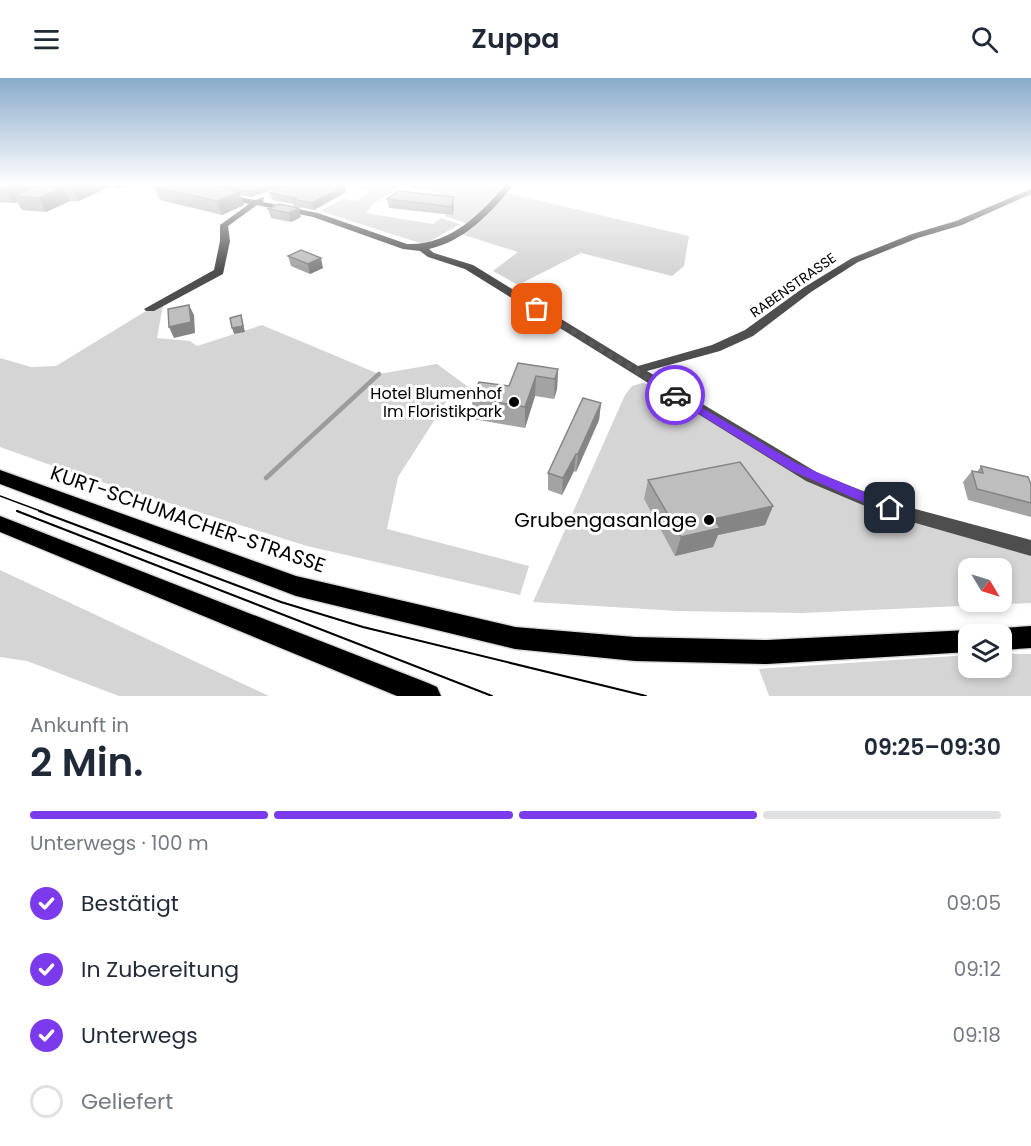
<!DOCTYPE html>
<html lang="de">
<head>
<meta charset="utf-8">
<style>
  :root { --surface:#fff; --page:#f2f2f3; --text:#1f2937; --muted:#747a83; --line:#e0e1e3; --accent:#7c3aed }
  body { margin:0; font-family:Poppins,sans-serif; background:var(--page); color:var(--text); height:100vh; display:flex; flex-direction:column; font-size:22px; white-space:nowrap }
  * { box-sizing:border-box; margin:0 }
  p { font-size:20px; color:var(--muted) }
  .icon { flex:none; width:33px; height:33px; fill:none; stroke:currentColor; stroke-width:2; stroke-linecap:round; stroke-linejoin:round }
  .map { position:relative; height:618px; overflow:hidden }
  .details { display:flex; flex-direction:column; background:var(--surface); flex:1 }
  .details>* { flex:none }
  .needle { width:39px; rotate:128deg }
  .buttons { position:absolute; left:958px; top:480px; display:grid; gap:12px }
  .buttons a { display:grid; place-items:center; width:54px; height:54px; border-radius:12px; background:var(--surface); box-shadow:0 3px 9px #0003; font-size:30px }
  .pin { position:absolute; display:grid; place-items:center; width:51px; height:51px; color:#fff; margin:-26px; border-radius:12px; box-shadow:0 3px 9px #0006 }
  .courier { position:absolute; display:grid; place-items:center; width:60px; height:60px; margin:-30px; border:4px solid #7c3aed; border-radius:50%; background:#fff; color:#222; box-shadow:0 2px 8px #0007 }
  .overview em { font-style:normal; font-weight:600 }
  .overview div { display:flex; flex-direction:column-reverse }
  .overview { display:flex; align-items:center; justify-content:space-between; height:102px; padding:0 30px }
  h1 { font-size:39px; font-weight:600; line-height:45px }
  .bar { display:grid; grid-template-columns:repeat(4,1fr); gap:9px 6px; align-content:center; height:72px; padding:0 30px }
  .bar i { height:8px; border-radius:4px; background:var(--line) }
  .bar .current { background:var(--accent) }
  .bar p { grid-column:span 4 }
  ol { padding:0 30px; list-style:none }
  li { display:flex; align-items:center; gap:18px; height:66px }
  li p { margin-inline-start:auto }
  li .icon { padding:6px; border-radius:50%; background:var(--accent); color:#fff; stroke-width:4 }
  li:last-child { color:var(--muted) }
  li i { width:33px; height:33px; border:3px solid var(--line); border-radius:50% }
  header { display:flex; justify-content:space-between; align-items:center; height:78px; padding:0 30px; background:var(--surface); font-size:27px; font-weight:600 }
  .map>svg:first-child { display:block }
  .green { fill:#d5d5d5; fill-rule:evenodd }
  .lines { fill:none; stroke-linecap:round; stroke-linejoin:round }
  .stream { stroke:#9c9c9c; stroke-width:4.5 }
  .major-casing { stroke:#dbdbdb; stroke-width:3 }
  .minor { fill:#4e4e4e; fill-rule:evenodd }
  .major { fill:#000; fill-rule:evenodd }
  .tram-far1 { stroke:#000; stroke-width:1.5 }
  .tram { stroke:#000; stroke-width:2 }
  .wall { fill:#a3a3a3 }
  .shaded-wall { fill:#858585 }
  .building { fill:#bebebe; stroke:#858585; stroke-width:1.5 }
  .route { fill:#7c3aed }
  .done { stroke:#595959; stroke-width:6; stroke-dasharray:0 10.8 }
  .poi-dot { fill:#000; stroke:#fff; stroke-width:2 }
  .labels { text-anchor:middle; stroke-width:6; stroke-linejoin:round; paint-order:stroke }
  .far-street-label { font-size:14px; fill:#000; stroke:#fff }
  .poi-label { font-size:16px; fill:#000; stroke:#fff; text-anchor:end }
  .near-street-label { font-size:20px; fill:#000; stroke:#fff }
  .near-poi-label { font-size:20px; fill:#000; stroke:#fff; text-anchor:end }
</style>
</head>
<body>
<header><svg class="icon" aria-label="menu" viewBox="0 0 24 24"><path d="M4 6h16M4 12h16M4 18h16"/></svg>Zuppa<svg class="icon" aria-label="search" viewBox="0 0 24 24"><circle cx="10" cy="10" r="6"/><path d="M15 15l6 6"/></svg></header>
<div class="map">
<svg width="1031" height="618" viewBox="0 0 1031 618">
  <rect width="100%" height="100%" fill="#fff"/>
  <path class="green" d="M343 106H485L501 110 499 113 689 158 684 188 672 198 581 175 518 207 493 193 518 174 461 156 472 147 444 138 454 128 424 124 440 115 403 107 374 125 366 135 433 146 441 140 460 146 427 165H420L320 133 343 121 356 123 371 113Z
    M164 222 157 260 190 263 197 268 262 247 379 296 437 286 471 311 455 310 398 399 387 451 529 488 520 517 307 468 76 396 0 369V280L31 289 56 288Z
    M642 305 652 307 779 384 1031 475V525L802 535 677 533 533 524 625 317 632 308ZM969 490H1002V524H969Z
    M0 492 269 618H119L27 583 0 579Z
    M1002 576H1031V618H769L759 591 969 577V590H1002Z"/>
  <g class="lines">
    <path class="stream" d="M266 400 379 296"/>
    <g class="major-casing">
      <path id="major" d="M0 392 296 498 515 549 635 559 767 562 969 552 978 556H969V574L767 586 635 583 515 571 296 518 0 406Z
        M0 438 428 605 437 609 441 618H397L0 454Z
        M1031 548V570L1002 572V556H992L994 553 1002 550Z"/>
    </g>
    <path class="minor" d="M506 106H514C492 134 465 163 429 171L434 175 473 187 638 288 712 267 745 252 803 210 852 180 912 156 956 143 1031 111V116L962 147 918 160 858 184 811 214 753 258 720 273 647 293 818 395 893 425 1031 462V478L884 436 806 403 465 191 428 179 420 173 403 171 313 139 257 127 228 148 230 163 223 196 154 233H146L144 231 214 192 220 163V147L249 126 222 120V116L255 122 264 119 263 124 318 135 407 166C449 168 481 136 506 106Z"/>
    <use href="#major" class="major"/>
    <path class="tram-far1" d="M0 418 43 434
      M17 433 20 434"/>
    <path class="tram" d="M17 433 492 618
      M39 433 281 524 363 549 646 618"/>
  </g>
  <path class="wall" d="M0 106H133L118 111 109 109 79 123H70L46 134 22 132 17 124 14 125 0 124Z
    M161 106H338L345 108 346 114 314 132 294 128 293 126 272 122 270 115 289 107 251 119 240 117 244 127 222 137 160 122 154 109Z
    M387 121 454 128 453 137 389 130Z
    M279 126 301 139 291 144 271 140 268 131Z
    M288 178 323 190 310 196 291 188Z
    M518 285 558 291 557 311 554 321 535 318 525 350 473 341 472 320 509 308Z
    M601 325 599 342 576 394 574 393 562 417 548 412V395Z
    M981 388 1031 406V439L968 422 963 404 972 393 977 394Z
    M648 402 773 428 765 447 718 457 713 469 675 478 644 421Z"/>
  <path class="shaded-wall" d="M18 106H56L14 118 17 124 14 125 6 111Z
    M79 106H108L109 109 79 123 72 109Z
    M116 106H133L118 111Z
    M275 106H290L251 119 250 114Z
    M345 108 346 114 314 132 312 125Z
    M63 109 70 123 46 134 39 120Z
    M239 114 244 127 222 137 217 123Z
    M453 119 454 128 453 137 452 129Z
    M299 130 301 139 291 144 289 135Z
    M321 180 323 190 310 196 308 186Z
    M189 227 194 237 195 255 174 260 169 249Z
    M241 237 245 254 234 256 232 250Z
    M558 291 557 311 554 321 555 301Z
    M536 298 535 318 525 350V329Z
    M601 325 599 342 576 394 578 376Z
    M576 376 574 393 562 417 563 400Z
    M773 428 765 447 718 457 713 469 675 478 681 459 714 441Z"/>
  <path class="building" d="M0 106H18L6 111H0Z
    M40 106H79L72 109H63L39 120 14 118Z
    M161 106H206L239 114 217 123 154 109Z
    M208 106H275L250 114Z
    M289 106H338L345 108 312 125 292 121 295 120 270 115Z
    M398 113 453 119 452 129 387 121Z
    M279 126 299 130 289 135 268 131Z
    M301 172 321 180 308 186 288 178Z
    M189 227 191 244 169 249 168 231Z
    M241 237 243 248 232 250 230 240Z
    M518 285 558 291 555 301 536 298 525 329 472 320 479 304 509 308Z
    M583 320 601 325 578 376H576L563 400 548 395Z
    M740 384 773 428 714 441 720 450 681 459 648 402Z
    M981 388 1028 399 1031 406V425L977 411 972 393 983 395Z"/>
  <linearGradient id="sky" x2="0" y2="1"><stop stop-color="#89aaca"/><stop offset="0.55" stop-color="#fff"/><stop offset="1" stop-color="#fff" stop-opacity="0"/></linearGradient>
  <rect width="1031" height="193" fill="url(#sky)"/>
  <path class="route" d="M675 314 798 386 894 427 896 430 894 434H885L790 392 672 319V315Z"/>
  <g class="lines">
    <path class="done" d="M537 231 675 317"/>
  </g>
  <g class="poi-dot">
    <circle cx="514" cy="324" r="6"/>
    <circle cx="709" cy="442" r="6"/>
  </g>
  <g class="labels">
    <g class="far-street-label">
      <text transform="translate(793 207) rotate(-35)" y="5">RABENSTRASSE</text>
    </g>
    <g class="poi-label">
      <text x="502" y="321">Hotel Blumenhof<tspan x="502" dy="18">Im Floristikpark</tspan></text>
    </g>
    <g class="near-street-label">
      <text transform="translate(188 441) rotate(19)" y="7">KURT-SCHUMACHER-STRASSE</text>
    </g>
    <g class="near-poi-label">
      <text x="697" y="449">Grubengasanlage</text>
    </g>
  </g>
</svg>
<div class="buttons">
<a><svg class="needle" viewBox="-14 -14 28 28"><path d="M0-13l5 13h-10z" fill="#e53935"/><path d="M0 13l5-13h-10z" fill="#747a83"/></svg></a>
<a><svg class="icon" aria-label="layers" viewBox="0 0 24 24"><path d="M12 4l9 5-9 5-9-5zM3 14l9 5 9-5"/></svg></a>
</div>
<div class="pin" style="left:537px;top:231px;background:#ea580c"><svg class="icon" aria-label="bag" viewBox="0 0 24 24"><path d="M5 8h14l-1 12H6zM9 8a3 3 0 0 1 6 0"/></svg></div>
<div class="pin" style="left:890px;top:430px;background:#1f2937"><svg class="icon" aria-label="home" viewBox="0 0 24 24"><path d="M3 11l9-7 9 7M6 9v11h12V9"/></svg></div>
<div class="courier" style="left:675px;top:317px"><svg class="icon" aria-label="car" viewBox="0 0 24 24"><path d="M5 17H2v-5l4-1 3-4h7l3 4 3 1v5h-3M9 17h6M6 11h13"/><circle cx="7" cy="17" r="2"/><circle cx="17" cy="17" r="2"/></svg></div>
</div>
<section class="details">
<div class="overview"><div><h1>2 Min.</h1><p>Ankunft in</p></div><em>09:25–09:30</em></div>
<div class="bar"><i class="current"></i><i class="current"></i><i class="current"></i><i></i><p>Unterwegs · 100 m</p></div>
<ol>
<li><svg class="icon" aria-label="check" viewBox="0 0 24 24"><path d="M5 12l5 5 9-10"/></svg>Bestätigt<p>09:05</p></li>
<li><svg class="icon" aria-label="check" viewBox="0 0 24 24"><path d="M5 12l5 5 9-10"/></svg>In Zubereitung<p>09:12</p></li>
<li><svg class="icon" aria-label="check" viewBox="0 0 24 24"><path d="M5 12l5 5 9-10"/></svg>Unterwegs<p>09:18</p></li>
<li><i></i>Geliefert</li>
</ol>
</section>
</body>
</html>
